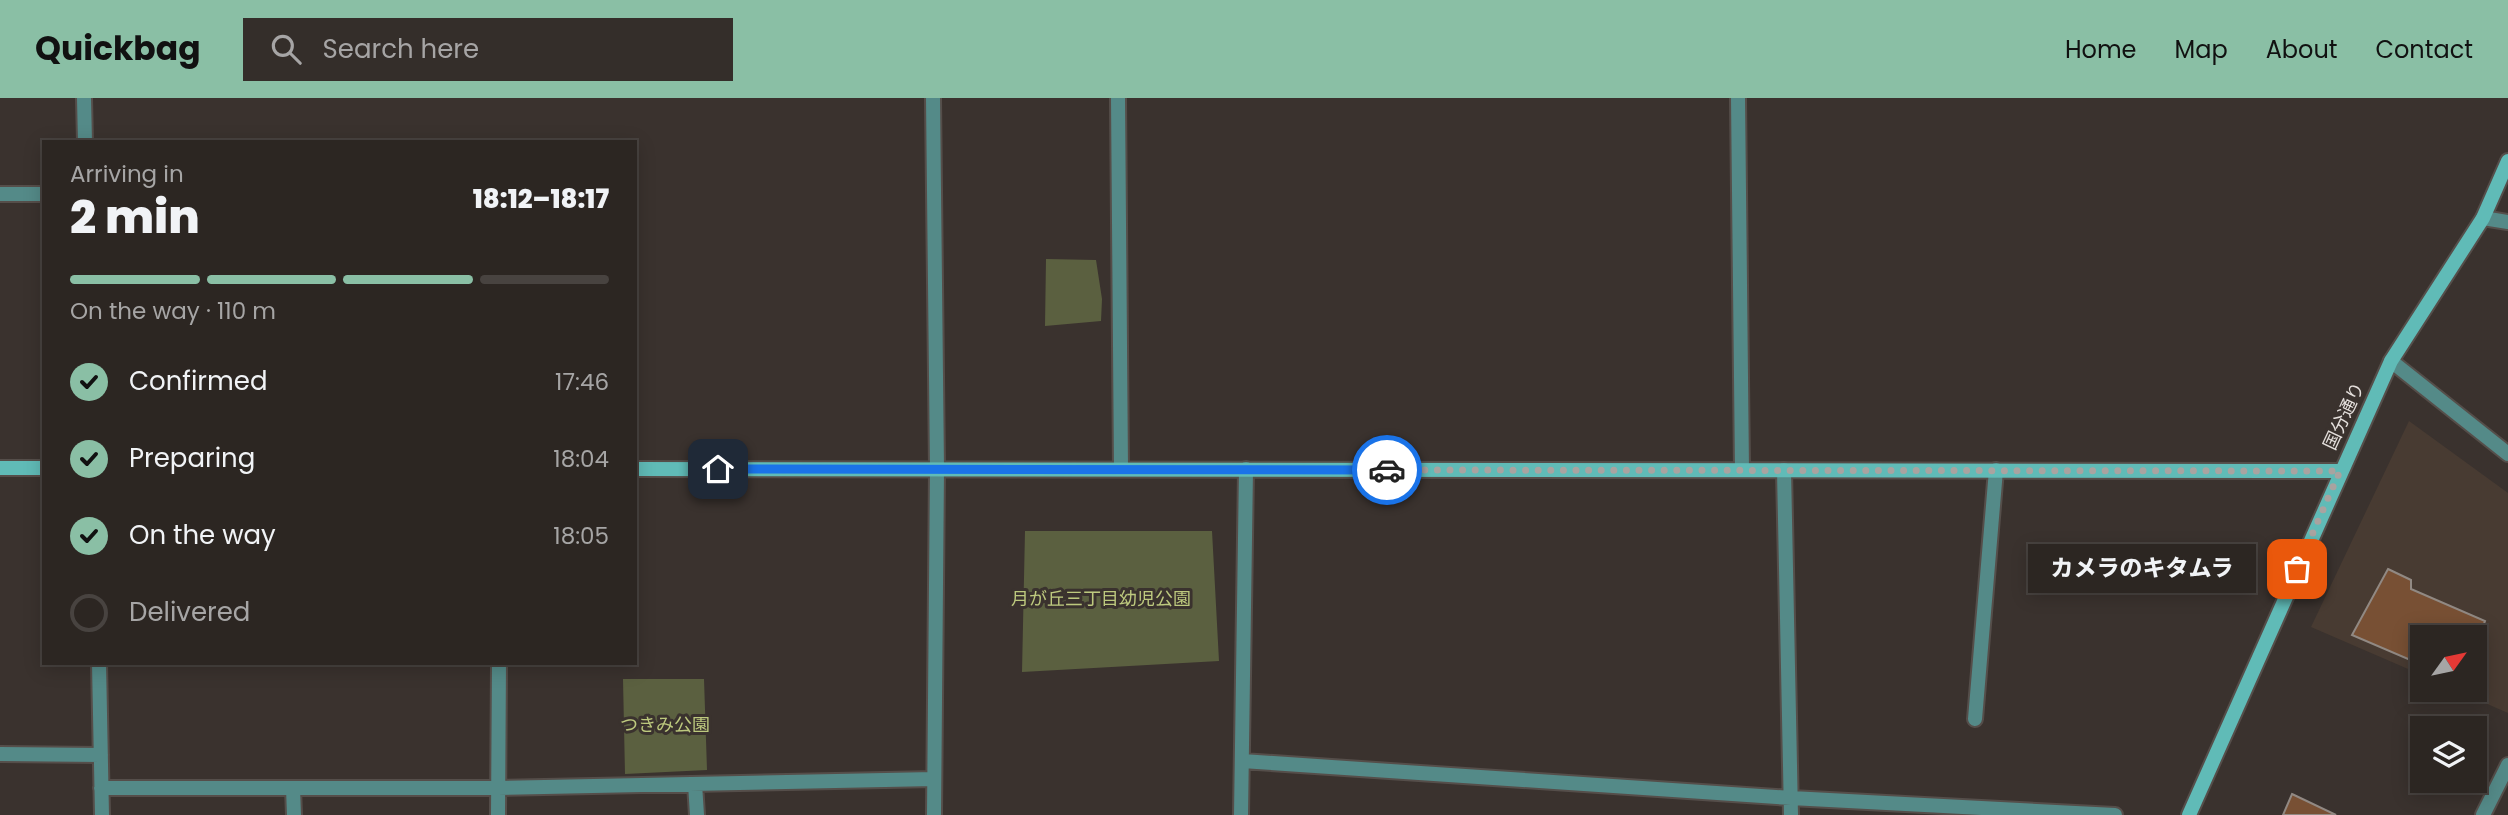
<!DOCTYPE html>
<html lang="en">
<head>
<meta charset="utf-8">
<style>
  :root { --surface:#2c2622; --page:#342e2a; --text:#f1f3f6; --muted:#a6a5a5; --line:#484340; --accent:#8abfa5 }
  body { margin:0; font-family:Poppins,"Noto Sans JP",sans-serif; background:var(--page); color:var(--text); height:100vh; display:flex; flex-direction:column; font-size:26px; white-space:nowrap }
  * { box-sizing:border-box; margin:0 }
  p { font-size:23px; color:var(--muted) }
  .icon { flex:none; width:38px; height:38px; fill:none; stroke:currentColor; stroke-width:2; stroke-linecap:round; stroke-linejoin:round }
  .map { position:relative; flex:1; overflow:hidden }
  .panel { position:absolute; left:42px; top:42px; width:595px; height:525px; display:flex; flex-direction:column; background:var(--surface); border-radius:0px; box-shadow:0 4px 18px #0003,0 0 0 2px var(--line) }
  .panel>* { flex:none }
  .needle { width:46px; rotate:57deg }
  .fabs { position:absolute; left:2410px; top:527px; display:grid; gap:14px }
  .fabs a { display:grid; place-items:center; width:77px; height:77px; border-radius:0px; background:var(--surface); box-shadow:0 4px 18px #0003,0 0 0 2px var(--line); font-size:35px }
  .pin { position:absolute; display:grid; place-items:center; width:60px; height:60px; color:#fff; margin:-30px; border-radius:14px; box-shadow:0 4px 10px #0006 }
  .courier { position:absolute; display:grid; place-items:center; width:70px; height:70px; margin:-35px; border:5px solid #1a73e8; border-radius:50%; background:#fff; color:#222; box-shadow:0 2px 9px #0007 }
  .bubble { position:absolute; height:49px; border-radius:0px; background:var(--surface); box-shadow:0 4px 18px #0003,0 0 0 2px var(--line); font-size:23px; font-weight:800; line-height:49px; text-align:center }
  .overview em { font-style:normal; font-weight:800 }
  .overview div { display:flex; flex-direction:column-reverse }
  .overview { display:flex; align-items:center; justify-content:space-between; height:119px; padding:0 28px }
  h1 { font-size:46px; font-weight:800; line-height:52px }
  .bar { display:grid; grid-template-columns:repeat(4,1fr); gap:10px 7px; align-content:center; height:84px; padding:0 28px }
  .bar i { height:9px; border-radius:5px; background:var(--line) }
  .bar .selected { background:var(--accent) }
  .bar p { grid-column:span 4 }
  ol { padding:0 28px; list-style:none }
  li { display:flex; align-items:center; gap:21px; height:77px }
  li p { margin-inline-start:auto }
  li .icon { padding:7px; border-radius:50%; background:var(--accent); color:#111; stroke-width:4 }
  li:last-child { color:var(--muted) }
  li i { width:38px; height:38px; border:4px solid var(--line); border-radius:50% }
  header { display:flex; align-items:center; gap:42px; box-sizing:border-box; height:98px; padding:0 35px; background:var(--accent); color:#111 }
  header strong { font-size:33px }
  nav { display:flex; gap:38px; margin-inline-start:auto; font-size:24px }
  .search { width:490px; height:63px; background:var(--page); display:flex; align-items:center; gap:18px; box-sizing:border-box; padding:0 24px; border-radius:0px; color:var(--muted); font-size:26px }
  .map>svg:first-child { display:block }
  .built { fill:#483b32 }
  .green { fill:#5b6040 }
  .building { fill:#785034; stroke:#918983; stroke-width:2 }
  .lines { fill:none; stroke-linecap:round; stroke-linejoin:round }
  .street-casing { stroke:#554e4a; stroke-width:18 }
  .secondary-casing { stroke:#554e4a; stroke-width:18 }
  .street { stroke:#548a88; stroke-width:14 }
  .secondary { stroke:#60bbb7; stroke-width:14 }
  .done { stroke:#a9a3a0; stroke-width:7; stroke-dasharray:0 12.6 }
  .route { stroke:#1a73e8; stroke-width:9 }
  .labels { text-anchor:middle; stroke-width:6; stroke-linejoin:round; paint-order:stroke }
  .street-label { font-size:18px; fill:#e5e0dd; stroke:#3a322e }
  .park-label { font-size:18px; fill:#bdc97e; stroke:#3a322e }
</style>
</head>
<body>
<header>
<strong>Quickbag</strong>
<div class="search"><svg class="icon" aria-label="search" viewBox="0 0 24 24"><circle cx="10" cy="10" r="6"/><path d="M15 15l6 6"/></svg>Search here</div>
<nav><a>Home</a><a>Map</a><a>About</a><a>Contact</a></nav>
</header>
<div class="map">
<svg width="2508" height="717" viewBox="0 0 2508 717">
  <rect width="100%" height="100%" fill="#3a322e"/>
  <path class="built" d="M2409 323 2508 395V615L2455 592H2474V539H2422V577L2311 529Z"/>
  <path class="green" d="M1046 161 1096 162 1102 201 1101 223 1045 228Z
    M1025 433H1212L1219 563 1022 574Z
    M623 581H704L707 672 625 676Z"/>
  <path class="building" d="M2388 471 2411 482V491L2485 523 2474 552V539H2422V567L2352 537Z
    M2292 696 2336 717H2283Z"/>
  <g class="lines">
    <g class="street-casing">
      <path id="street" d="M84 0 85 44
        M933 0 937 371 934 717
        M1118 0 1121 371
        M1738 0 1742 372
        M0 96H44
        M2483 120 2508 124
        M2391 263 2508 356
        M1784 372 1791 717
        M99 565 102 717
        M1975 621 1996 372
        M0 656 101 657
        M1242 663 1791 700 2115 717
        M695 686 697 717
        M101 690H498L934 681
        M293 690 294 717
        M498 717 499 565
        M1241 717 1246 371
        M2483 717 2508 667"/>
    </g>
    <g class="secondary-casing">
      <path id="secondary" d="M0 370H44
        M635 371 2340 373
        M2189 717 2391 263 2483 120 2508 63"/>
    </g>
    <use href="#street" class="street"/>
    <use href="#secondary" class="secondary"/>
  </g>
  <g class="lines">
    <path class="done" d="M1387 372 2340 373 2297 471"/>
    <path class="route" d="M718 371 1387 372"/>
  </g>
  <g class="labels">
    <g class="street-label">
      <text transform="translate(2344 318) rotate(-65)" y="6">国分通り</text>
    </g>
    <g class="park-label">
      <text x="1101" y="507">月が丘三丁目幼児公園</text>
      <text x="665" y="633">つきみ公園</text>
    </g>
  </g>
</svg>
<div class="fabs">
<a><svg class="needle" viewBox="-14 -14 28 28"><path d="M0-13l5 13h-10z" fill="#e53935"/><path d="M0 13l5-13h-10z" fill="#a6a5a5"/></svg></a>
<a><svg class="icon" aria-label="layers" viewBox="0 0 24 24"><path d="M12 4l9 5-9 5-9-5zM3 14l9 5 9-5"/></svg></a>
</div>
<div class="pin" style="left:2297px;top:471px;background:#ea580c"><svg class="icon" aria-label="bag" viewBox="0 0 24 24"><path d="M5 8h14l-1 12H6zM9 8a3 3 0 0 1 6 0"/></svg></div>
<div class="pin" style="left:718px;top:371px;background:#1f2937"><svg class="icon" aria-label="home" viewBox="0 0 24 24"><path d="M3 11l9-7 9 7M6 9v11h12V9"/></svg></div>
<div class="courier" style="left:1387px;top:372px"><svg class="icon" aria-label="car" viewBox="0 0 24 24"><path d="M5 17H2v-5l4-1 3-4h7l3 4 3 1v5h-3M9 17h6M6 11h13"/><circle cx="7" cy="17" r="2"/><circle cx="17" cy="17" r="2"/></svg></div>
<div class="bubble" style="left:2028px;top:446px;width:228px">カメラのキタムラ</div>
<section class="panel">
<div class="overview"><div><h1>2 min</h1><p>Arriving in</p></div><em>18:12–18:17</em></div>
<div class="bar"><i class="selected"></i><i class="selected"></i><i class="selected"></i><i></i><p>On the way · 110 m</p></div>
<ol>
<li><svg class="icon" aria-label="check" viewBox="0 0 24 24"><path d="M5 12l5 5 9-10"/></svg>Confirmed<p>17:46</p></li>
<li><svg class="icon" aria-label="check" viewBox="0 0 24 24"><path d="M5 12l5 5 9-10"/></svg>Preparing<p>18:04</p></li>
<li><svg class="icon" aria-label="check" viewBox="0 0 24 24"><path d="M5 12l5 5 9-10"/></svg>On the way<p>18:05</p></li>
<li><i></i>Delivered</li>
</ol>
</section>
</div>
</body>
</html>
